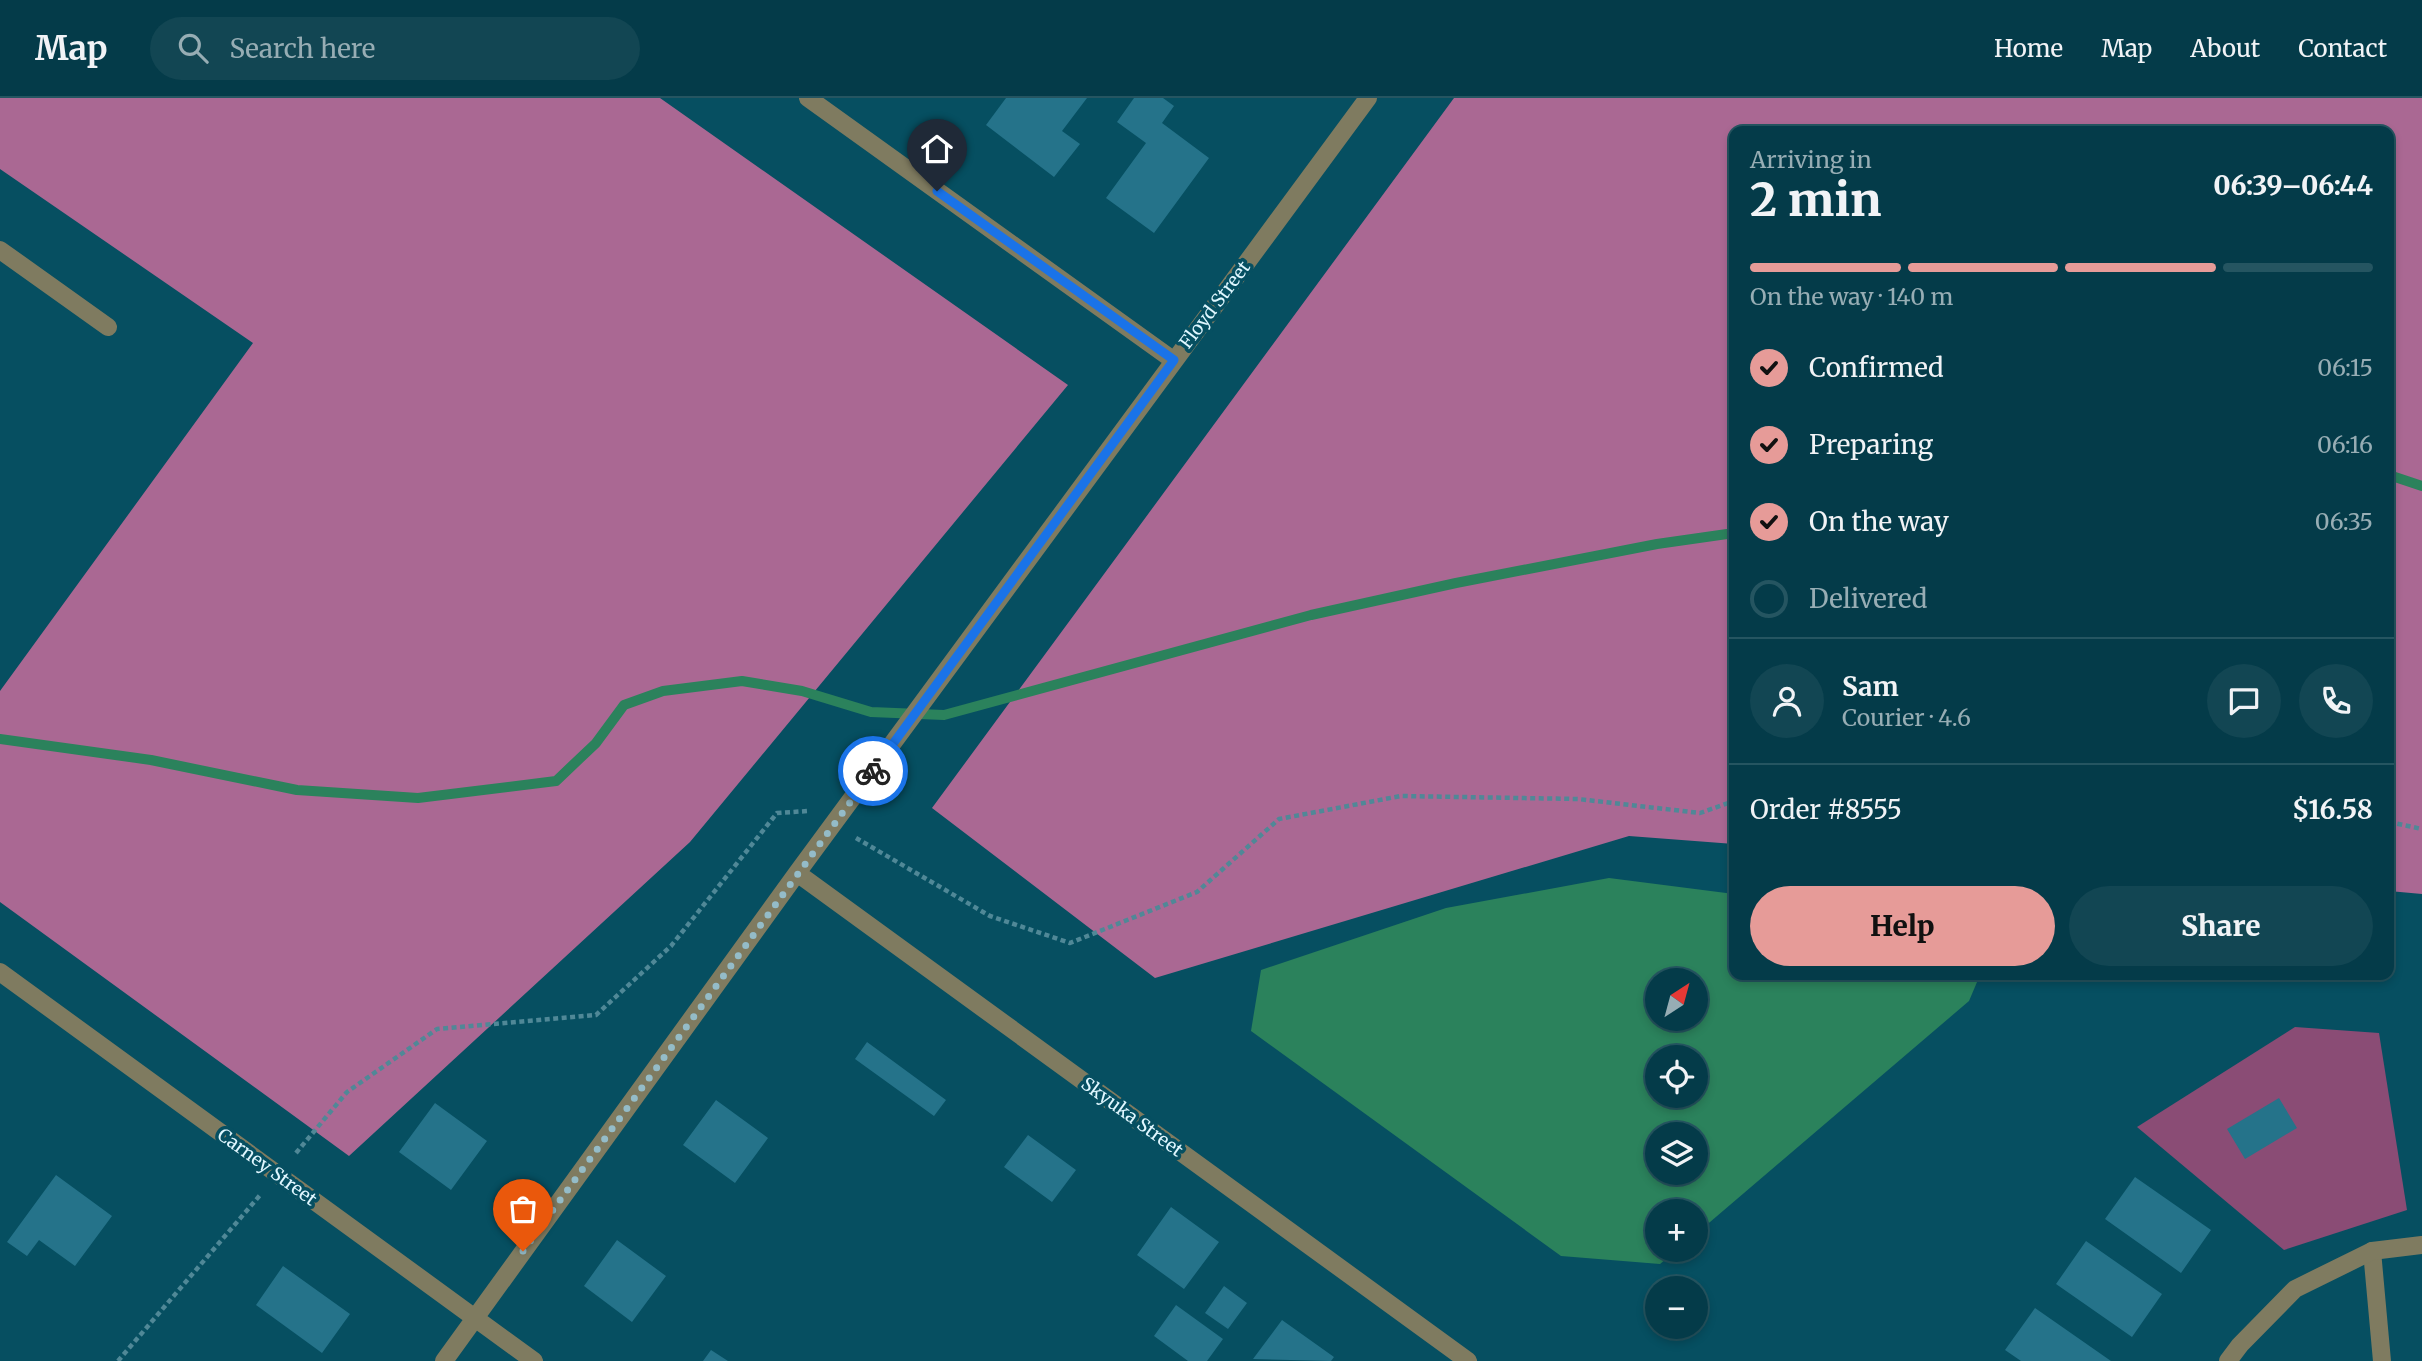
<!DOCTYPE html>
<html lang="en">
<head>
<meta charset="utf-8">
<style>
  :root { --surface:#043b49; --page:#124653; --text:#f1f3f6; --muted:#97adb4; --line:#255561; --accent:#e69b98 }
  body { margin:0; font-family:Merriweather,serif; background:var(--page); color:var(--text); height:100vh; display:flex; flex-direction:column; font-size:26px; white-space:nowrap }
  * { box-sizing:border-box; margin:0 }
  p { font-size:23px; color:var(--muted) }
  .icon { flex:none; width:38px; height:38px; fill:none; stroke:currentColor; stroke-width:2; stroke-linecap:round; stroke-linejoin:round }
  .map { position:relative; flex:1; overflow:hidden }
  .side { position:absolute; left:1729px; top:28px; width:665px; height:854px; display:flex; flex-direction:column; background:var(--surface); border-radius:14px; box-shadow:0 4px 10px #0003,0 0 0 2px var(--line) }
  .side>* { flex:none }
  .needle { width:46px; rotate:36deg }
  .tools { position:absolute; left:1645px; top:870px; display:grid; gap:14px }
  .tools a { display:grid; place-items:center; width:63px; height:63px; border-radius:50%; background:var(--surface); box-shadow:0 4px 10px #0003,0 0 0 2px var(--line); font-size:35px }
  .pin { position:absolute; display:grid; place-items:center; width:60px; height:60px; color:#fff; margin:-72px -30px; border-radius:50% 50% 50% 0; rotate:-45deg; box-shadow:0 0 7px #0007 }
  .pin .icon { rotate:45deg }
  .courier { position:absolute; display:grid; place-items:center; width:70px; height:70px; margin:-35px; border:5px solid #1a73e8; border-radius:50%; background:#fff; color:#222; box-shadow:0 2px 9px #0007 }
  .overview em { font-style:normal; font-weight:800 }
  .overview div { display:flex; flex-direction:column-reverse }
  .overview { display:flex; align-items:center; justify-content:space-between; height:119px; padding:0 21px }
  h1 { font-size:46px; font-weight:800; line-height:52px }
  .bar { display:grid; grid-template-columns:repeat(4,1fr); gap:10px 7px; align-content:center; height:84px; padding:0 21px }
  .bar i { height:9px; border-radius:5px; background:var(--line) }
  .bar .current { background:var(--accent) }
  .bar p { grid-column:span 4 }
  .line { display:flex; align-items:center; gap:18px; padding:0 21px; border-top:2px solid var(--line) }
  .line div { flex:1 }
  .round { display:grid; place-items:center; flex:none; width:74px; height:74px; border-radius:37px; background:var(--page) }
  ol { padding:0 21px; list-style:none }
  li { display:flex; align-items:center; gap:21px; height:77px }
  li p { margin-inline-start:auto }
  li .icon { padding:7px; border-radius:50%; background:var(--accent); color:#111; stroke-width:4 }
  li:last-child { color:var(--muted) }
  li i { width:38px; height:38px; border:4px solid var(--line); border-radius:50% }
  .action { display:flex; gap:14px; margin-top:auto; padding:14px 21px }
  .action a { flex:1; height:80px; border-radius:42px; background:var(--accent); color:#111; font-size:28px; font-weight:800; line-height:80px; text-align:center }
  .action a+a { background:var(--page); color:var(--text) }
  header { display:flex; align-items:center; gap:42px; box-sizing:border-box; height:98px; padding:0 35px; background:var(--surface); border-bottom:2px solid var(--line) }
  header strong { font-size:33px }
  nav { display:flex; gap:38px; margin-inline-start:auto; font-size:24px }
  .search { width:490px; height:63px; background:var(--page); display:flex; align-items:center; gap:18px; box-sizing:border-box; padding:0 24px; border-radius:38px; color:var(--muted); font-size:26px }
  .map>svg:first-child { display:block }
  .green { fill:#8a4c75 }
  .forest { fill:#aa6893 }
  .water { fill:#2b825c; fill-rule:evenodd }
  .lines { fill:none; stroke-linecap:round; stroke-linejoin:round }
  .stream { stroke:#2b825c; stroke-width:10 }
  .building { fill:#25738a }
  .path { stroke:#508897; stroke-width:4.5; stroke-dasharray:5 3.5; stroke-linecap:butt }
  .service { stroke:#7f7b60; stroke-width:18 }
  .minor { stroke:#7f7b60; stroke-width:18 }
  .done { stroke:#94bcc8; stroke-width:7; stroke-dasharray:0 12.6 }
  .route { stroke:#1a73e8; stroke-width:9 }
  .labels { text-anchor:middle; stroke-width:7; stroke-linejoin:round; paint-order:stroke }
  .street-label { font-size:18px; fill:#e0f7ff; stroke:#064f61 }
</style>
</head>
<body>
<header>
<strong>Map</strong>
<div class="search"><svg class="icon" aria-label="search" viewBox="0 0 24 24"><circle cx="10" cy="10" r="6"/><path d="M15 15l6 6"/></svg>Search here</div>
<nav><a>Home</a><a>Map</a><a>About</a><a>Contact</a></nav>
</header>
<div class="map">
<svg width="2422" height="1263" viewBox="0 0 2422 1263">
  <rect width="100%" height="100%" fill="#064f61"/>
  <path class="green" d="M2295 929 2379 935 2407 1112 2284 1152 2137 1029Z"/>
  <path class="forest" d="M0 0H660L1068 287 690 744 349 1058 0 804V593L253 245 0 71Z
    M1454 0H2422V796L2389 793V33H1734V746L1629 738 1155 880 932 710Z"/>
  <path class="water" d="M1609 780 1734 796V877H1980L1969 903 1696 1136V1113H1657V1152H1677L1660 1166 1561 1158 1251 933 1261 872 1446 810ZM1657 882H1696V920H1657ZM1657 959H1696V998H1657ZM1657 1036H1696V1074H1657Z"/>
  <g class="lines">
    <path class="stream" d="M2389 377 2422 388
      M0 641 151 662 297 692 418 700 556 683 596 645 624 607 663 593 742 583 802 593 871 614 944 617 1311 517 1456 485 1657 446 1734 435"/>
  </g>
  <path class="building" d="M1006 0H1087L1062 33 1080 46 1054 79 986 27Z
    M1134 0H1163L1174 8 1162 25 1209 60 1154 135 1106 100 1146 45 1117 24Z
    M867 944 946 1002 934 1018 855 961Z
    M2279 1000 2297 1030 2245 1061 2227 1031Z
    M716 1002 768 1040 735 1085 683 1047Z
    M435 1005 487 1043 451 1092 399 1054Z
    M1028 1037 1076 1072 1052 1104 1004 1069Z
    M56 1077 112 1118 75 1168 39 1142 27 1158 7 1144Z
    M2135 1079 2211 1132 2181 1175 2105 1121Z
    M1171 1109 1219 1144 1184 1191 1137 1157Z
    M617 1142 666 1178 632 1224 584 1188Z
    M2086 1143 2162 1196 2132 1239 2056 1186Z
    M283 1168 350 1216 322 1255 256 1207Z
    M1224 1188 1247 1205 1228 1231 1205 1215Z
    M1176 1207 1223 1241 1207 1263H1188L1154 1238Z
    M2035 1210 2111 1263H2021L2005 1252Z
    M1282 1222 1334 1259 1331 1263 1253 1261Z
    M711 1252 728 1263H703Z"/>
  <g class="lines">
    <path class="path" d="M2389 724 2422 731
      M856 740 990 818 1070 845 1197 794 1279 721 1401 698 1578 701 1700 715 1734 703
      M296 1055 347 994 437 931 596 917 671 848 777 715 808 713
      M118 1263 261 1096"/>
    <path class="service" d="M2372 1153 2382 1263"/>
    <path class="minor" d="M808 0 1173 262
      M0 152 108 229
      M797 775 1468 1263
      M0 874 534 1263
      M444 1263 797 775 1368 0
      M2228 1263 2240 1247 2295 1191 2372 1153 2422 1147"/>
  </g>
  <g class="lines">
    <path class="done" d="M523 1153 873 673"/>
    <path class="route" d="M873 673 1174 262 937 93"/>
  </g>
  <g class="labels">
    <g class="street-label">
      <text transform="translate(1215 207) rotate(-53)" y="6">Floyd Street</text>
      <text transform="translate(1132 1019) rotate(36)" y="6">Skyuka Street</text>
      <text transform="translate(267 1069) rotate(36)" y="6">Carney Street</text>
    </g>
  </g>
</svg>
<div class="tools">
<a><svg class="needle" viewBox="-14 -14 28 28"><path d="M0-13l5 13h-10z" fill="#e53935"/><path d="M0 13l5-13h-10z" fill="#97adb4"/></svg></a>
<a><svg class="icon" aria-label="locate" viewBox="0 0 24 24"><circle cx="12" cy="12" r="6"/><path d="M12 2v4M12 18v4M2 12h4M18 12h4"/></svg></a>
<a><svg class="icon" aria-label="layers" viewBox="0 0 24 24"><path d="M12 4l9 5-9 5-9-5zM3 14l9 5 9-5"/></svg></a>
<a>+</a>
<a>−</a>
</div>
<div class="pin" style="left:523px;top:1153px;background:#ea580c"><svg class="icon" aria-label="bag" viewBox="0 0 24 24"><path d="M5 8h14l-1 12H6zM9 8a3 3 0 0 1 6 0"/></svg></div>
<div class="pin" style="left:937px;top:93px;background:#1f2937"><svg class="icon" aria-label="home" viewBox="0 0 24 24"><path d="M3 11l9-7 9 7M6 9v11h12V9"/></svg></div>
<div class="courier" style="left:873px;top:673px"><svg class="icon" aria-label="bike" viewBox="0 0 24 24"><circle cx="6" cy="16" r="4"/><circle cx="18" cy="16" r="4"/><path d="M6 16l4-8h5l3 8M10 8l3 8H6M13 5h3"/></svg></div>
<section class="side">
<div class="overview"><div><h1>2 min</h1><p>Arriving in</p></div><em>06:39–06:44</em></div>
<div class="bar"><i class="current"></i><i class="current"></i><i class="current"></i><i></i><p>On the way · 140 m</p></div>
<ol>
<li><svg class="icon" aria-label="check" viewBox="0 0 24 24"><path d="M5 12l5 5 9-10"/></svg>Confirmed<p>06:15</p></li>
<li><svg class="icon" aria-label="check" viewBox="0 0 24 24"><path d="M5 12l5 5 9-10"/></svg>Preparing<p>06:16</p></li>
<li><svg class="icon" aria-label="check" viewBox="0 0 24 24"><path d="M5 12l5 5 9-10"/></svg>On the way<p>06:35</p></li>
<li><i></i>Delivered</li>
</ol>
<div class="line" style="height:126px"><a class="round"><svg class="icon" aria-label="person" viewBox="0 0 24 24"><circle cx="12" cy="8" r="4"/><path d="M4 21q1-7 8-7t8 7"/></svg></a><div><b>Sam</b><p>Courier · 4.6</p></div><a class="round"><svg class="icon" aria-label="chat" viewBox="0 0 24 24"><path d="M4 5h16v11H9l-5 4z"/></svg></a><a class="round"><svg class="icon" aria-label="phone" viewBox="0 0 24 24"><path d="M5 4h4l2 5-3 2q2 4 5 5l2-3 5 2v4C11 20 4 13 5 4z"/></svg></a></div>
<div class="line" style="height:91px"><div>Order #8555</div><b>$16.58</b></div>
<div class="action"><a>Help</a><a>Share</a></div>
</section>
</div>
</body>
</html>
